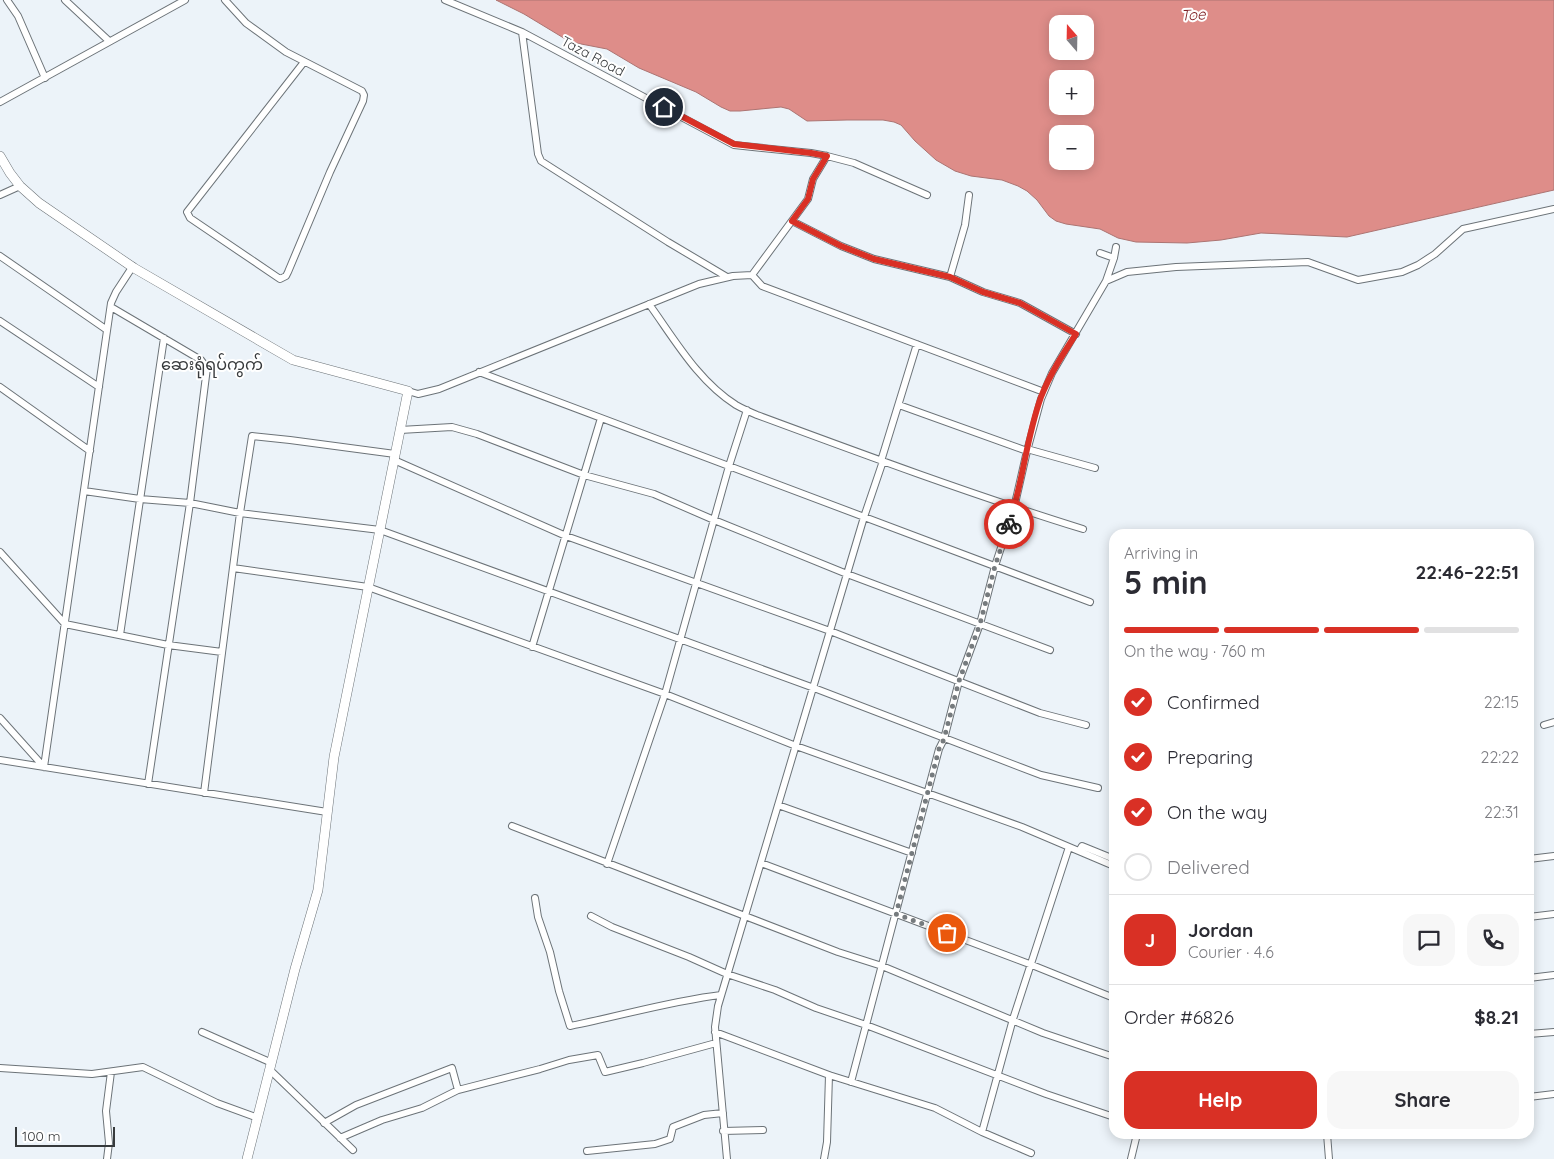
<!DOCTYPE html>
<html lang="en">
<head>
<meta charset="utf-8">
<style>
  :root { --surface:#fff; --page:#f7f7f7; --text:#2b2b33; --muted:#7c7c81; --line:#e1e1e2; --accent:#d93025 }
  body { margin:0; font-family:Quicksand,"Noto Sans Myanmar",sans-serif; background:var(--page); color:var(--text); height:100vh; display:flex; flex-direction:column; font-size:19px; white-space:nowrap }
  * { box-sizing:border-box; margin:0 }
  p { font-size:16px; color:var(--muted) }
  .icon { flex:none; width:28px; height:28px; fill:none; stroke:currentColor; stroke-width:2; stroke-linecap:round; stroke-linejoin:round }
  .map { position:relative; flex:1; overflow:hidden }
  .drawer { position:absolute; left:1109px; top:529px; width:425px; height:610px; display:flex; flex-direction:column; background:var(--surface); border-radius:15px; box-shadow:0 2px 12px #0003 }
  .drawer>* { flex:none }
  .needle { width:32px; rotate:340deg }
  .fabs { position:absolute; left:1049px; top:15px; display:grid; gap:10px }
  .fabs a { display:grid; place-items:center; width:45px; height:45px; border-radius:10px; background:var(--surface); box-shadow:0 2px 12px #0003; font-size:25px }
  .scale { position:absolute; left:15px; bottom:12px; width:100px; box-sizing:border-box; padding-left:5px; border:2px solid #373a3c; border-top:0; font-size:14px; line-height:18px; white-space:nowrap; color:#373a3c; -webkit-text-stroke:4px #fff; paint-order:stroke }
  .pin { position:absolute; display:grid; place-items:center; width:42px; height:42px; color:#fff; margin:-21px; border:2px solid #fff; border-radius:50%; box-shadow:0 1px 5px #0007 }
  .courier { position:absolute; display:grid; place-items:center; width:50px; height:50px; margin:-25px; border:4px solid #d93025; border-radius:50%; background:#fff; color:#222; box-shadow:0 1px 6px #0007 }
  .head em { font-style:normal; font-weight:700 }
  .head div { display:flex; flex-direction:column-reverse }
  .head { display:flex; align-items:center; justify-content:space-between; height:85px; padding:0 15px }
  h1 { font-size:32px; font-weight:700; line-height:38px }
  .bar { display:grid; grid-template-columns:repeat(4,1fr); gap:8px 5px; align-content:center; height:60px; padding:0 15px }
  .bar i { height:6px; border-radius:4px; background:var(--line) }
  .bar .on { background:var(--accent) }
  .bar p { grid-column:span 4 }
  .line { display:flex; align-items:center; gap:12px; padding:0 15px; border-top:1px solid var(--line) }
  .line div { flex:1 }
  .round { display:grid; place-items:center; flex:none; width:52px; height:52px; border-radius:15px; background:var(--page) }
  ol { padding:0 15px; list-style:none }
  li { display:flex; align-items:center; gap:15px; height:55px }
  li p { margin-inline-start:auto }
  li .icon { padding:5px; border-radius:50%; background:var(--accent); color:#fff; stroke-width:4 }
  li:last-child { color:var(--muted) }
  li i { width:28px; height:28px; border:2px solid var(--line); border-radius:50% }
  .button { display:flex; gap:10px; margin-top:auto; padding:10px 15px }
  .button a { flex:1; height:58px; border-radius:15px; background:var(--accent); color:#fff; font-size:20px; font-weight:700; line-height:58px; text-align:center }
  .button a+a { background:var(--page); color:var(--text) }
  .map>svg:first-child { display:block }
  .water { fill:#de8d89; stroke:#ac7472; fill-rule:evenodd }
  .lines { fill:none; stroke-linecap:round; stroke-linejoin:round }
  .street-casing { stroke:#6c7378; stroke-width:8 }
  .secondary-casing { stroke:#6c7378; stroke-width:10 }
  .street { stroke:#fff; stroke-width:6 }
  .secondary { stroke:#fff; stroke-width:9 }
  .done { stroke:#767b7e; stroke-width:5; stroke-dasharray:0 9 }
  .route { stroke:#d93025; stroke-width:6 }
  .labels { text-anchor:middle; stroke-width:4; stroke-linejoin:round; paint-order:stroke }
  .street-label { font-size:14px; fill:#373a3c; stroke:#fff }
  .water-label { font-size:15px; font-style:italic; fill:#7f2024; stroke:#fff }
  .quarter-label { font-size:16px; fill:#373a3c; stroke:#fff }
</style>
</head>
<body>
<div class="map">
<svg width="1554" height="1159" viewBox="0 0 1554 1159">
  <rect width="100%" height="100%" fill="#ecf3f9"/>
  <path class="water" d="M496 0H1554V190L1347 237 1261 233 1221 240 1187 243 1136 242 1118 238 1100 229 1066 224 1056 221 1049 216 1037 200 1027 191 1018 186 1002 180 971 176 955 171 936 160 915 141 901 125 894 122 883 120H847L807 121 789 109 781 107 740 111H730L721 107 696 92 639 68 607 49 576 43 567 40 524 14ZM1058 24H1085V51H1058ZM1058 79H1085V106H1058ZM1058 134H1085V161H1058Z"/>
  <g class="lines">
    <g class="street-casing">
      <path id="street" d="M7 0 18 16 45 78
        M65 0 109 41
        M225 0 246 23 286 52 362 91 364 95 363 101 330 172 288 272 286 276 280 279 190 218 187 212 304 62
        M445 0 522 32 734 145 811 153 827 156 854 163 927 195
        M522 32 538 154 541 161 668 242 727 277
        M0 102 185 0
        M0 195 20 186
        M792 221 841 246 874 259 950 277 983 292 1020 303 1076 334
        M1100 253 1114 258 1106 281
        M0 256 107 330
        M1114 258 1116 247
        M752 275 808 199 813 179 827 156
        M950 277 965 225 969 195
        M649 304C675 340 698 381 736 405 743 409 750 412 757 415 865 455 973 495 1083 529
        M111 307 201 360 207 368 190 503 148 784
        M0 321 99 387
        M479 372 1090 602
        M0 387 90 451
        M408 391 418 394 439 389 699 284 733 276 752 275 762 286 1044 392
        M899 405 1027 451
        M400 430 452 427 477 434 584 475 654 494 714 520 847 574 1050 650
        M1027 449 1095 468
        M394 460 566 536 830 631 1040 713 1086 725
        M84 491 140 499 190 503 240 513 380 530 814 688 1041 775 1098 788
        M0 552 65 624 168 645 222 652
        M233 568 368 587 665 694 796 746 1022 827 1114 866
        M120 635 164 338
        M532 647 601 418
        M0 718 44 767 111 303 116 292 133 266
        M1544 725 1554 722
        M0 760 327 812
        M204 793 240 513 252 436 290 440 395 454
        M778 805 912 853
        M512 826 838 952 882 966 1043 1033 1114 1057
        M1079 851 1082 846 1114 859
        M1529 859 1554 856
        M761 863 1032 965 1114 998
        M607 864 665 694 729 466 747 410
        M535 898 538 917 550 952 559 991 570 1026C621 1016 670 1001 721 995
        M591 916 612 927 689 957 727 974 775 990 816 1008 866 1025 1046 1094 1114 1117
        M1529 917 1554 914
        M1529 978 1554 975
        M202 1032 272 1063
        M715 1032 829 1075 935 1108 982 1132 1031 1153
        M1529 1034 1554 1032
        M0 1068 92 1074 143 1067 217 1103 258 1118
        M270 1070 353 1150
        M851 1082 939 749 944 739 959 681 980 624 995 566 1014 508 1027 451 1041 399 1052 373 1106 281 1127 272 1176 267 1308 262 1358 280 1402 272 1418 265 1435 254 1463 229 1554 209
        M1529 1097 1554 1094
        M324 1123 356 1105 452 1068 458 1090
        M723 1131 763 1130
        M982 1132 1013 1019 1069 847
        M1327 1134 1329 1159
        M340 1138 382 1120 422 1108 458 1090 540 1069 569 1060 598 1055 605 1072 643 1063 716 1043
        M587 1151 655 1144 670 1139 673 1127 704 1115 723 1113
        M107 1159 109 1143 106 1111 111 1072
        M727 1159 715 1027 718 1006 864 517 883 461H881L917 344
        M824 1159 827 1142 829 1075
        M1131 1159 1137 1134"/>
    </g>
    <g class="secondary-casing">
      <path id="secondary" d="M0 156 10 173 20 186 39 203 134 268 293 360 408 391 334 757 318 890 295 969 247 1159"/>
    </g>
    <use href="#street" class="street"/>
    <use href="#secondary" class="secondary"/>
  </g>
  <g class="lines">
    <path class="done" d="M947 933 896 914 939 749 944 739 959 681 980 624 995 566 1009 524"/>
    <path class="route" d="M664 107 734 144 811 153 827 156 813 179 808 199 792 221 841 246 874 259 950 277 983 292 1020 303 1076 334C1063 354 1050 374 1041 397 1026 438 1023 483 1009 524"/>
  </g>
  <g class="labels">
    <g class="street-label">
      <text transform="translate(593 56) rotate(28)" y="5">Taza Road</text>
    </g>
    <g class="water-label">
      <text transform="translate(1193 15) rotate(-3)" y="5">Toe</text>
    </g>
    <g class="quarter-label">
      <text x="212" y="370">ဆေးရုံရပ်ကွက်</text>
    </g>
  </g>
</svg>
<div class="fabs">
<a><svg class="needle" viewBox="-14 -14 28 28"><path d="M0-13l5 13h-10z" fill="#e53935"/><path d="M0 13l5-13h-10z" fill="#7c7c81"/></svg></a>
<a>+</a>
<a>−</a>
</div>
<div class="scale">100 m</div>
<div class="pin" style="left:947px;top:933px;background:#ea580c"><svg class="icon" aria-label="bag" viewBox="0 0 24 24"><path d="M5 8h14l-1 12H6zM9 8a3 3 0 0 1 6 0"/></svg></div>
<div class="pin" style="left:664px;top:107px;background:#1f2937"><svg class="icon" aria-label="home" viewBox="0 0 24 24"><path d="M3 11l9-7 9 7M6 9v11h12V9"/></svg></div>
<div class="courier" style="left:1009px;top:524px"><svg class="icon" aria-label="bike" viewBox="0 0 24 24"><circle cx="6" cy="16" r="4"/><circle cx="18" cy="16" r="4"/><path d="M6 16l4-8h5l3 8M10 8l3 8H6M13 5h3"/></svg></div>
<section class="drawer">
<div class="head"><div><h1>5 min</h1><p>Arriving in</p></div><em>22:46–22:51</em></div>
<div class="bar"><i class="on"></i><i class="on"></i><i class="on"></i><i></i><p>On the way · 760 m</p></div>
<ol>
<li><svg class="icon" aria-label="check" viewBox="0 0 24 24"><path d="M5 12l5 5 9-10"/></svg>Confirmed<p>22:15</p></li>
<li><svg class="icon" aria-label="check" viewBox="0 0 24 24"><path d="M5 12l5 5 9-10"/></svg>Preparing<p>22:22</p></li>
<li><svg class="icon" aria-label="check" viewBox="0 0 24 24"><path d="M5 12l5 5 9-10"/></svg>On the way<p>22:31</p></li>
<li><i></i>Delivered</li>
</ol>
<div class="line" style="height:90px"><b class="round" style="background:var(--accent);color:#fff">J</b><div><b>Jordan</b><p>Courier · 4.6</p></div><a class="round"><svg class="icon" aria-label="chat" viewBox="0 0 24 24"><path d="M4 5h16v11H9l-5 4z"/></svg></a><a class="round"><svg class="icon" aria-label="phone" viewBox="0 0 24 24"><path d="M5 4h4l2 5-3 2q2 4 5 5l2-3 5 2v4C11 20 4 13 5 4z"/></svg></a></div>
<div class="line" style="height:65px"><div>Order #6826</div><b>$8.21</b></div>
<div class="button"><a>Help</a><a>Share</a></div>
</section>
</div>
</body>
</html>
